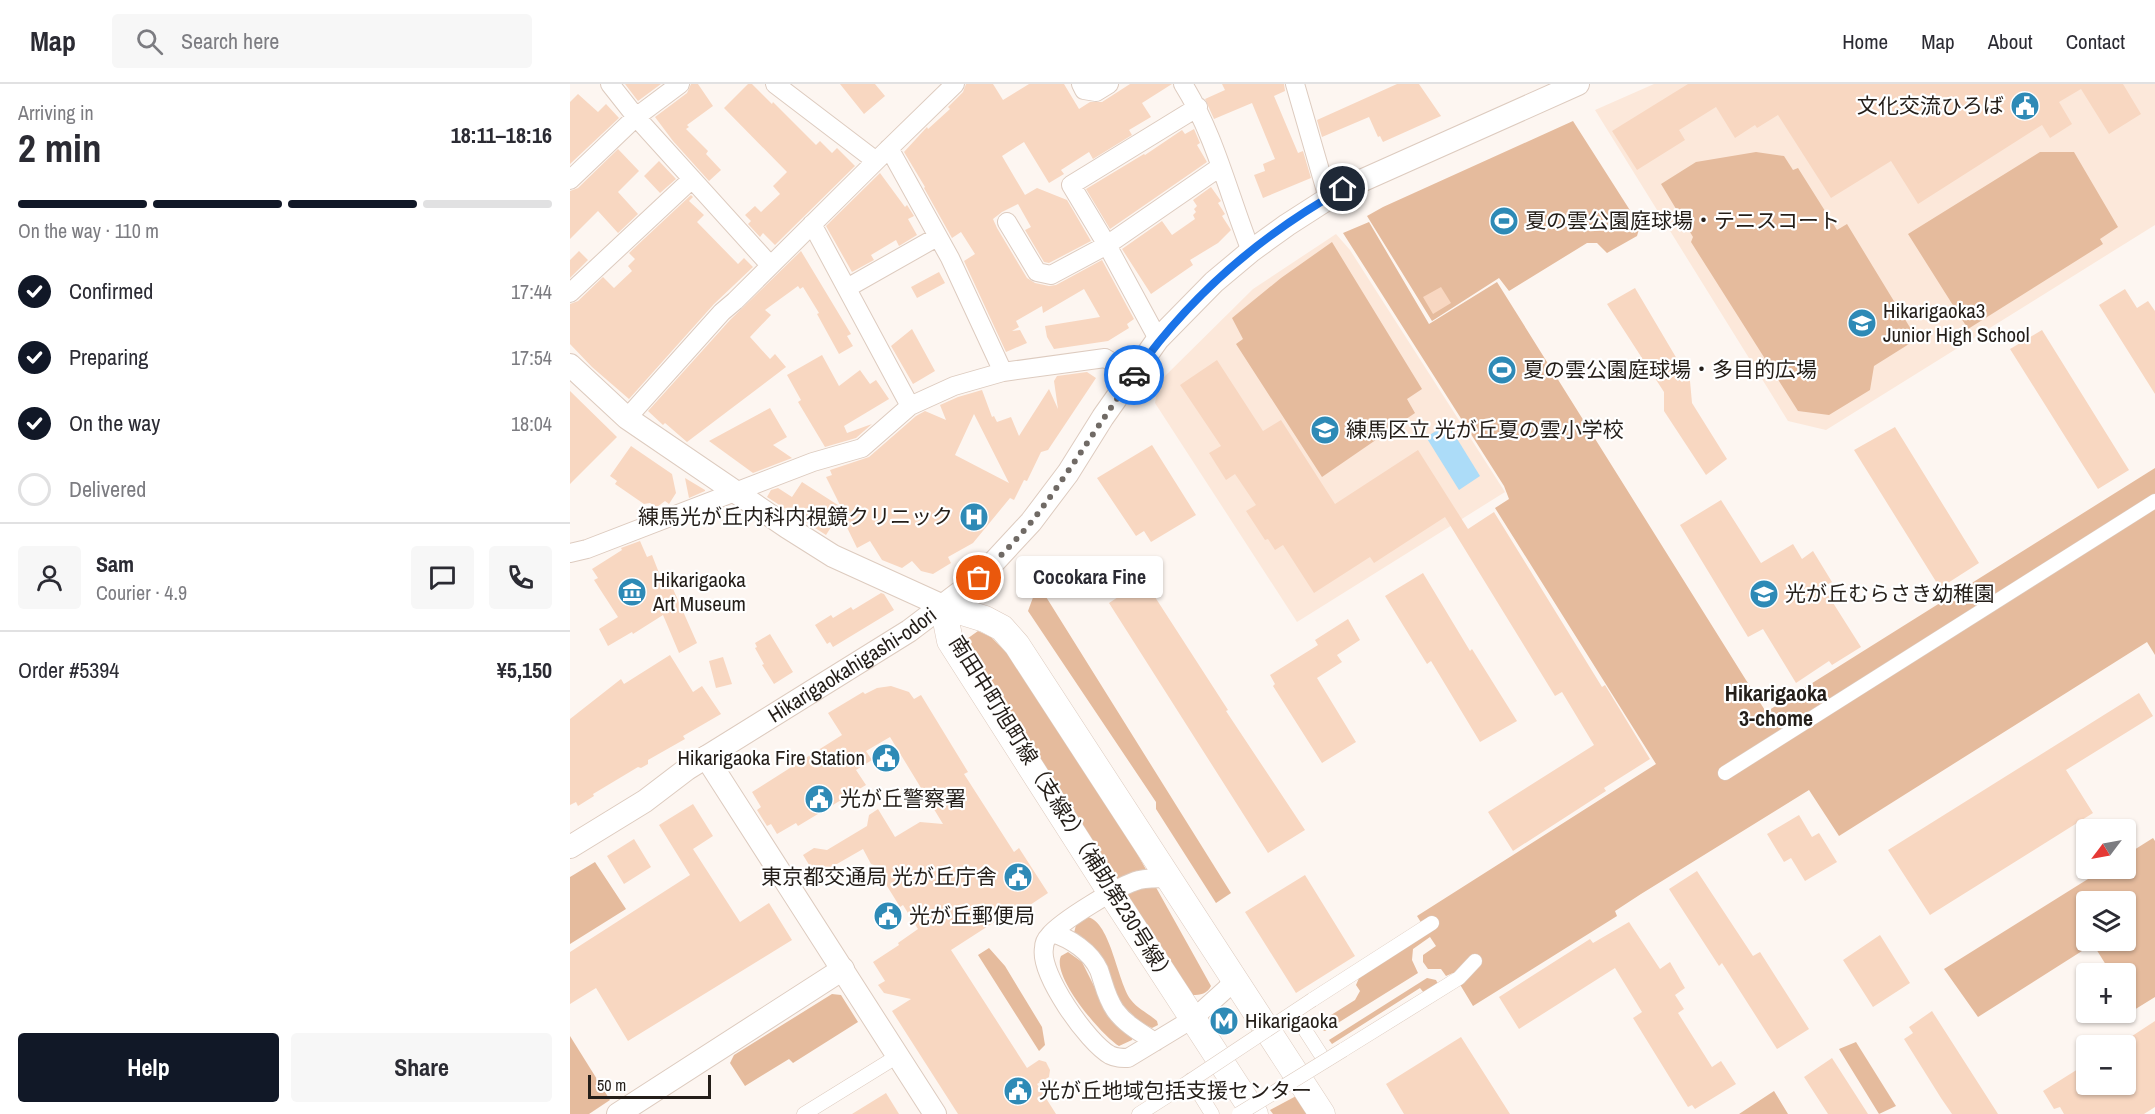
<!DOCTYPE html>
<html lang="en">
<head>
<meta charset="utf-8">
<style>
  :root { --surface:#fff; --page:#f7f7f7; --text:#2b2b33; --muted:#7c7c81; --line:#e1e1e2; --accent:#111827 }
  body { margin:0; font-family:"Archivo Narrow","Noto Sans JP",sans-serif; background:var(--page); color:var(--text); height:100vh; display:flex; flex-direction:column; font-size:22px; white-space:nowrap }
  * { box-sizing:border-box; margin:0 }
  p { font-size:20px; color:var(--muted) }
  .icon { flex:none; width:33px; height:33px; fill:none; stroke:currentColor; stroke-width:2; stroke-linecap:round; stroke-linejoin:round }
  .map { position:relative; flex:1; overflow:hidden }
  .drawer { display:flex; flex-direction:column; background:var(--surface); width:570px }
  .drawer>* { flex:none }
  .needle { width:39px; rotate:238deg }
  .tools { position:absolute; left:1506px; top:735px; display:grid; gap:12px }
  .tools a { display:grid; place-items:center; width:60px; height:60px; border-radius:6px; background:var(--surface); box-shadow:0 2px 4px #0004; font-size:30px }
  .scale { position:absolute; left:18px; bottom:15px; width:123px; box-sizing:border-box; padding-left:6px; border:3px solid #241e19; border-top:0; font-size:16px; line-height:21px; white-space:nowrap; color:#241e19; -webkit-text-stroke:4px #fff; paint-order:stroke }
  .pin { position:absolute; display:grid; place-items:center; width:51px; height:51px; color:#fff; margin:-26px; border:3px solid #fff; border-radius:50%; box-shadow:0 2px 6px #0007 }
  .courier { position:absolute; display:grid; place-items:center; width:60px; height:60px; margin:-30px; border:4px solid #1a73e8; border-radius:50%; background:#fff; color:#222; box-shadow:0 2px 8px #0007 }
  .bubble { position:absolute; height:42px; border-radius:6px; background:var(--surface); box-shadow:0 2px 4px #0004; font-size:20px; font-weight:800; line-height:42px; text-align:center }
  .summary em { font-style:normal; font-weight:800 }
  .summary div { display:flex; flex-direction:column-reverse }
  .summary { display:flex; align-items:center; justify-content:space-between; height:102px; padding:0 18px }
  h1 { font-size:39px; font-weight:800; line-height:45px }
  .bar { display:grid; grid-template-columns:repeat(4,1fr); gap:9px 6px; align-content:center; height:72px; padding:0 18px }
  .bar i { height:8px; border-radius:4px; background:var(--line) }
  .bar .current { background:var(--accent) }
  .bar p { grid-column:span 4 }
  .line { display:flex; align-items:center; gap:15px; padding:0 18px; border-top:2px solid var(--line) }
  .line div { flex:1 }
  .round { display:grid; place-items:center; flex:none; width:63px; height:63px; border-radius:6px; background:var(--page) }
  ol { padding:0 18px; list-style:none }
  li { display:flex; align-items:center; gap:18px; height:66px }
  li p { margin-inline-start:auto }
  li .icon { padding:6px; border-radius:50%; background:var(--accent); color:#fff; stroke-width:4 }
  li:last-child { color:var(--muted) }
  li i { width:33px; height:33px; border:3px solid var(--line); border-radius:50% }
  .primary-button { display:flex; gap:12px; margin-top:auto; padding:12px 18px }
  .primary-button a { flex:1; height:69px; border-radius:6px; background:var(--accent); color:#fff; font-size:24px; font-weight:800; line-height:69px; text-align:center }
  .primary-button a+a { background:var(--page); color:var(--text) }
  header { display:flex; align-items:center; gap:36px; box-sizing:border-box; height:84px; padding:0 30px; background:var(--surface); border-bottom:2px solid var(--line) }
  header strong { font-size:28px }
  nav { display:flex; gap:33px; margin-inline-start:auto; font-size:21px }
  .search { width:420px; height:54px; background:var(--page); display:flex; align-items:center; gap:15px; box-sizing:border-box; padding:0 21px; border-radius:6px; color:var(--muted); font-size:22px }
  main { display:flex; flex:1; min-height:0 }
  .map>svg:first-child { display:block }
  .built { fill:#fce8da }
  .green { fill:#e5bb9d; fill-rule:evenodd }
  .water { fill:#acdcf8 }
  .building { fill:#f8d7c1; fill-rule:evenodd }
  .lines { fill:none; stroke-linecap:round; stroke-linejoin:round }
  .pedestrian-casing { stroke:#ddcbbf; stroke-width:15 }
  .minor-casing { stroke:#ddcbbf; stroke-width:20 }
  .tertiary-casing { stroke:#ddcbbf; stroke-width:24 }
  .secondary-casing { stroke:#ddcbbf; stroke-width:27 }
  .pedestrian { stroke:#fff; stroke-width:14 }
  .minor { stroke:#fff; stroke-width:18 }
  .tertiary { stroke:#fff; stroke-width:22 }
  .secondary { stroke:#fff; stroke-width:26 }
  .pedestrian-bridge-casing { stroke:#ddcbbf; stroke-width:15; stroke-linecap:butt }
  .pedestrian-bridge { stroke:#fff; stroke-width:14 }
  .done { stroke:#706a65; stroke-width:6; stroke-dasharray:0 10.8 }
  .route { stroke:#1a73e8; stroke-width:8 }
  .labels { text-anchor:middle; stroke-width:4.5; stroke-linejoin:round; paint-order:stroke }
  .poi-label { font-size:21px; fill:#241e19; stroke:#fff; text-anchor:start }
  .street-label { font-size:21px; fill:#241e19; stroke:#fff }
  .neighbourhood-label { font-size:22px; font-weight:bold; fill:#241e19; stroke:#fff }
</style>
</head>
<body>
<header>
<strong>Map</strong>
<div class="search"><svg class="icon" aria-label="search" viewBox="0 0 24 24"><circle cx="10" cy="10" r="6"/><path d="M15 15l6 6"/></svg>Search here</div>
<nav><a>Home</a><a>Map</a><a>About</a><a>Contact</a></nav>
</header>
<main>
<section class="drawer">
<div class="summary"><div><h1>2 min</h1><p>Arriving in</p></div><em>18:11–18:16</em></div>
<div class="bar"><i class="current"></i><i class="current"></i><i class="current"></i><i></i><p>On the way · 110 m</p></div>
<ol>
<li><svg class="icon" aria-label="check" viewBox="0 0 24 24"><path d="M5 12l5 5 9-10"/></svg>Confirmed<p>17:44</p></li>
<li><svg class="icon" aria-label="check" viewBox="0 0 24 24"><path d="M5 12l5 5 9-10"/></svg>Preparing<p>17:54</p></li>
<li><svg class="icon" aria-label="check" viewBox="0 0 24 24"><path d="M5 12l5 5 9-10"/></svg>On the way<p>18:04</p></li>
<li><i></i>Delivered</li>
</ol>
<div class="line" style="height:108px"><a class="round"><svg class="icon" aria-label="person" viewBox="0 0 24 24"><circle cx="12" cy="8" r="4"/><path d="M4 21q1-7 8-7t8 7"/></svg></a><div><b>Sam</b><p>Courier · 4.9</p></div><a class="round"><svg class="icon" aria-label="chat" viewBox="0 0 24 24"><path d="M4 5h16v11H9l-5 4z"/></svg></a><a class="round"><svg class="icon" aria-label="phone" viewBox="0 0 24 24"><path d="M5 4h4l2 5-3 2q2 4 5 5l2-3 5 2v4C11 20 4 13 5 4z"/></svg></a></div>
<div class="line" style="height:78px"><div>Order #5394</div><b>¥5,150</b></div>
<div class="primary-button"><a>Help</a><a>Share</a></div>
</section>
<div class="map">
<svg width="1585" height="1030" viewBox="0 0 1585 1030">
  <rect width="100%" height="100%" fill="#fdf6f1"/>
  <path class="built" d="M1084 0H1585V141L1256 346 1218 337 1025 26Z
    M766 150 780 166 935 408 727 538 585 319 589 298 683 205Z"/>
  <path class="green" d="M1003 37 1070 142 1067 152 1037 169 1027 159H1017L939 207 929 194 862 237 797 132 813 123Z
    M1186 68 1214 72 1223 86 1228 84 1267 146 1277 140 1347 255 1304 282 1300 306 1259 331 1228 327 1121 158 1123 153 1091 100 1126 78Z
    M1470 68H1504L1548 143 1530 155 1533 160 1398 245 1338 150Z
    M799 138 859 240 927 198 1196 628 1585 384V571L1577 558 1269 752 1239 706 1071 810 1045 827 1047 832 903 922 883 889 876 892 871 885H858L853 878V871L866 862 860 853 843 865 842 876 848 889 755 947 750 945V938L785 916 790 907 786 901 789 894 857 848 847 832 1086 680 925 424 939 415 934 402 773 149Z
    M762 158 852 305 837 315 845 329 752 393 666 260 673 255 662 234 711 194Z
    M468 500 661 809 646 819 586 725V718L458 527Z
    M408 547 421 553 439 571 554 746 641 902C637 910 631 911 622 911L394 557Z
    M1583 754 1585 757V913L1564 926 1556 913V890L1541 889 1523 860 1408 933 1374 885 1534 785 1556 784V771ZM1516 818H1556V856H1516Z
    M25 778 56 825 0 860V793Z
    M518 833C541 839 547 897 561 916 567 924 579 930 587 937L588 941 582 944C549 930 524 878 504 849L506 841Z
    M419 864 435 882 472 943 475 961 469 967 408 871Z
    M498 868 512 878 537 928 563 953 562 956 549 962C532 952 481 892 491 872Z
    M857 894 866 896 868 900 854 909 850 904 762 960 759 956Z
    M262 910 271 911 288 938 223 979 219 975 175 1002 160 979 164 971Z
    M0 952 40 1016 19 1030H0Z
    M1286 958 1326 1022 1309 1030 1269 965Z
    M1204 1007 1218 1030H1169Z
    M728 1011 740 1030H703L700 1026Z"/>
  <path class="water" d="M878 340 910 392 889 406 856 353Z"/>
  <path class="building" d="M55 0H91L68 17Z
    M121 0H128L143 22 117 41 119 43 116 45 138 67 136 70 151 86 139 97 103 57 85 33 117 9Z
    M178 0H182L202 20 203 18 246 61 250 57 262 69 267 64 285 82 205 161 193 149 190 153 178 140 181 137 175 131 185 122 191 128 210 110 203 102 217 88 154 24Z
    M270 0H305L315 12 294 30Z
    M396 0H423L433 16 459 0H494L509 25 520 18H532L560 0H602L572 19 581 33 559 46 562 51 523 75 519 68 491 86 494 90 479 99 454 58 432 72 455 111 467 104 497 116 521 157 479 179 474 178 455 146 461 143 448 120 432 128 423 135 427 144 457 194 465 199 479 202 486 201 532 176 564 235 557 240 559 244 538 257 484 265 477 253 475 242 530 233 514 205 473 229 472 222 446 237 449 243 442 247 450 246 457 259 436 268 394 177 405 170 391 148 382 154 354 104 355 103 334 68 357 43 358 45 380 25 378 23 393 8Z
    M652 0H714L715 7 704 12 728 69 733 67 741 94 693 114 684 91 695 87 693 80 705 75 682 19 644 35 635 15 655 6Z
    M827 0H849L871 32 813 58 810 52 808 53 799 33 752 53 747 36Z
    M1118 0H1553L1571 30 1539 50 1511 5 1489 18 1502 40 1480 54 1472 41 1348 120 1321 77 1261 114 1208 31 1187 44 1185 41 1165 54 1146 23 1109 46 1115 56 1067 86 1042 47Z
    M8 10 28 28 36 20 49 34 0 80V18Z
    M624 45 630 59 627 61 637 78 540 145 516 105 574 70 575 71 612 46 615 50Z
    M48 65 69 87 48 108 68 130 48 149 28 127 0 155V107L8 104Z
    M89 77 106 95 90 109 74 92Z
    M310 89 335 123 337 121 344 132 338 135 347 151 329 162 326 156 301 171 304 176 282 188 256 142Z
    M641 103 651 117 648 119 655 130 652 132 661 146 648 159 620 176 623 181 581 210 552 165 592 137 602 151 625 135 623 131 626 128 624 125 627 122 623 116Z
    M121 111 123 113 119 117 134 131 127 138 168 180 174 174 183 183 144 220 59 315 22 283 0 260V220L8 217 33 193 44 204 62 187 58 182 65 175 59 169Z
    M9 167 18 176 0 194V176Z
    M231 167 281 250 277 252 283 262 269 270 247 230 249 229 233 203 230 205 228 202 195 226 201 231 180 253 200 275 205 270 216 283 117 358 95 339 93 341 78 327 160 236Z
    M369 188 375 199 347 214 341 203Z
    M871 203 881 219 863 230 853 213Z
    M1065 204 1120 297 1122 319 1157 375 1136 391 1094 327V308L1037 220Z
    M1555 205 1567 224 1578 217 1585 227V310L1529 221Z
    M342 245 365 287 343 300 321 262Z
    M1472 246 1559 386 1528 405 1440 265Z
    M252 271 269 302 290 286 300 300 306 296 319 315 274 342 277 349 302 340 286 354 255 363 228 318 231 316 217 291Z
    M647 276 693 347 711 336 765 420 848 366 898 445 924 428 1032 603 1035 601 1080 675 1034 704 1036 707 943 767 918 728 1024 661 992 608 985 612 875 433 804 479 800 473 744 509 713 461 705 466 698 455 695 456 676 427 686 421 665 390 656 396 639 369 651 362 610 301Z
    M517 288 526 294 478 366 471 368 457 397 454 396 444 416 440 414 403 459 378 473 381 479 363 490 351 487 342 477 332 484 312 476 300 457 287 464 270 429 256 451 197 413 201 406 208 404 222 413 232 398 271 423 256 393 262 391 260 386 299 373 346 332 355 327 376 336 370 321 388 313 412 306 422 333 424 332 427 338 441 333 449 352 479 305 488 325 484 297 487 292ZM404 330 439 399 385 371Z
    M0 307 47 353 0 400Z
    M200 324 217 353 203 361 222 374 183 389 139 357Z
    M1325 343 1409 479 1370 504 1284 366Z
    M582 361 626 431 581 458 574 447 566 452 527 394Z
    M61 362 102 390 106 409 99 420 95 417 87 423 80 419 74 420 45 400 47 397 40 392Z
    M115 394 135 406V407L119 414Z
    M1151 416 1191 479 1223 460 1232 475 1243 467 1262 498 1253 503 1291 563 1262 581 1259 577 1226 599 1193 545 1178 553 1110 441Z
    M70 457 77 473 82 471 91 494 95 492 99 498H100L127 559 109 569 93 531 63 550 62 548 38 562 29 545 48 533 24 496 28 494 22 485 52 466 51 464Z
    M853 489 900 567 902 565 947 637 910 658 861 577 857 580 815 512Z
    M574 496 658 626 656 627 735 746 698 769 539 519Z
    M311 509 314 510 324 526 263 563 260 558 257 560 245 541 261 531 263 534 281 523 283 526Z
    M778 535 790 556 767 571 772 578 747 594 786 658 752 679 703 602 705 600 700 591 748 561 745 556Z
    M200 550 223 588 204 600 192 581 194 580 185 564 187 563 185 559Z
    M100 571 123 608 132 602 151 630 113 652 115 655 78 676V680L71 684 68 683 23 710 24 712 8 722 6 718 0 721V635L51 595 54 600Z
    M153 573 162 600 146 604 139 577Z
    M321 602 339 608 344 615 351 611 398 688 394 690 444 768 449 764 478 809 448 829 447 826 427 839 426 837 381 866 457 984 469 976 476 978 480 986 479 993 467 1000 486 1030H388L322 927 341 915 314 909 308 901 315 897 303 878 329 861 328 859 348 845 333 821 330 823 304 781 301 780 293 765 246 792 233 771 244 764 257 766 297 742 299 731 308 725 325 753 350 738 373 740 320 653 296 667 302 676 286 686 296 701 228 742 226 739 207 750 201 740 197 742 187 726 191 723 182 708 272 651 258 629 293 608 295 610 307 604Z
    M1569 609 1583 632 1496 686 1523 729 1360 831 1318 766Z
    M123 720 143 752 123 765 170 838 199 819 222 856 58 957 26 904 0 920V868L120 791 89 741Z
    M1229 731 1242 753 1249 749 1267 778 1235 797 1221 774 1214 778 1197 750Z
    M64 755 81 783 54 800 37 772Z
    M1127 787 1183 872 1190 868 1239 945 1207 965 1152 879 1149 882 1099 805Z
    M735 791 785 872 726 909 675 828Z
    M1059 838 1090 885 1100 878 1115 904 1105 911 1114 925 1108 929 1142 983 1151 977 1166 1000 1125 1025 1122 1021 1118 1023 1063 934 1072 928 1045 884 949 945 929 913 1020 855 1023 859Z
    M1310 851 1340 899 1303 923 1273 876Z
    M1362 927 1428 1030H1382L1371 1014 1334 955 1343 949 1339 943Z
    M1585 937V1023L1574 1030H1494L1490 1023 1484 1025 1473 1007 1516 980V1000H1556V956Z
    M891 953 940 1030H834L816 1000Z
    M1262 974 1298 1030H1258L1234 993Z
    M316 1009 329 1030H282Z"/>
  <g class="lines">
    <g class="pedestrian-casing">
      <path id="pedestrian" d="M1155 689 1585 417
        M742 916 862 839
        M724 929 755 977
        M773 966 889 894 905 877
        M621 996 642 1030
        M234 1030 318 978
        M569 1030 605 1007"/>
    </g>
    <g class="minor-casing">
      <path id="minor" d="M40 0 66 33 200 181
        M205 0 306 77
        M511 0 514 6 526 8 539 0
        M613 0C645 51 659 112 681 167
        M725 0 758 114
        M319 64 380 174 433 288
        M0 96 66 33 110 0
        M437 138 467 188 481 191 537 161 650 83
        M242 140 340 322
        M277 204 367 153
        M0 209 122 95
        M588 255 537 161 501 101 628 23
        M57 334 152 228 165 217 306 77 385 0
        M0 469 17 465 243 378 292 364 340 322 384 302 433 288 535 274 563 291
        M597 794C588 794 578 794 569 796 550 801 491 837 479 852 476 855 474 860 474 864 469 890 518 959 540 971 546 974 551 974 558 974L624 934 655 906 665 895
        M482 849C500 854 521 868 529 886 534 900 536 913 545 926 555 940 571 949 585 958"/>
    </g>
    <g class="tertiary-casing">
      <g id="tertiary">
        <path d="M0 281 57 334 217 443 263 472 373 522"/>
        <path d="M136 673 365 1030"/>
        <path id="s1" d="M0 763 75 717 117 685 339 547 409 494 461 438 498 389 533 333 588 255 644 198 681 167 717 141 773 105 1008 0"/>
        <path d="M48 1030 273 885"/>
      </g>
    </g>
    <g class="secondary-casing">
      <path id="secondary" d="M685 1030 541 809 380 557 373 522 415 535 432 544 447 561 752 1030"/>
    </g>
    <use href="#pedestrian" class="pedestrian"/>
    <use href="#minor" class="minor"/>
    <use href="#tertiary" class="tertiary"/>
    <use href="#secondary" class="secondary"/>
    <g class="pedestrian-bridge-casing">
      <path id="pedestrian-bridge" d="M605 1007 742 916
        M669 1030 773 966"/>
    </g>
    <use href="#pedestrian-bridge" class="pedestrian-bridge"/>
  </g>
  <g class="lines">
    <path class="done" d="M409 494C427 475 446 457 463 436 499 389 529 339 564 291"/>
    <path class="route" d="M564 291C618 214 691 151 773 105"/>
  </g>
  <defs>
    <g id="civic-disc" transform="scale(1.5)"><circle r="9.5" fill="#2e8ab6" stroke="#fff"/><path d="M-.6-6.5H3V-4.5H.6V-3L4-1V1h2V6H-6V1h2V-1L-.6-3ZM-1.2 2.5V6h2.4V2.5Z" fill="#fff"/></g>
    <g id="stadium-disc" transform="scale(1.5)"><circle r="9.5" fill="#2e8ab6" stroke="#fff"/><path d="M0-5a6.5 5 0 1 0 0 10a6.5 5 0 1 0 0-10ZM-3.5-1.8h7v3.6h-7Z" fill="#fff"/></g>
    <g id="school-disc" transform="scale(1.5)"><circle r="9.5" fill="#2e8ab6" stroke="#fff"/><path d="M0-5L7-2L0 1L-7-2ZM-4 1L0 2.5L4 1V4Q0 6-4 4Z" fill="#fff"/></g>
    <g id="hospital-disc" transform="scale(1.5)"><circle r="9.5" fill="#2e8ab6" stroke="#fff"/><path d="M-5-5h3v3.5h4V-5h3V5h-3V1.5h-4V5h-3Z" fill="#fff"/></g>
    <g id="museum-disc" transform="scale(1.5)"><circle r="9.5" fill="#2e8ab6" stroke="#fff"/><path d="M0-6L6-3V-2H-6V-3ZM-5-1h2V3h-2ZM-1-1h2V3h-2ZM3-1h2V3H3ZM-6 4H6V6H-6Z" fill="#fff"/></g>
    <g id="metro-disc" transform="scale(1.5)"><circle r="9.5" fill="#2e8ab6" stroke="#fff"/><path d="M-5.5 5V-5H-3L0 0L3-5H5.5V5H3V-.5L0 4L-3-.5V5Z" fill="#fff"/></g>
  </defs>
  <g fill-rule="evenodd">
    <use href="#civic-disc" x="1455" y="22"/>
    <use href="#stadium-disc" x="934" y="137"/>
    <use href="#school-disc" x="1292" y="239"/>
    <use href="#stadium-disc" x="932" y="286"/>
    <use href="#school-disc" x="755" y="346"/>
    <use href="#hospital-disc" x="404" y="433"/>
    <use href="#museum-disc" x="62" y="508"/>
    <use href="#school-disc" x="1194" y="510"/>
    <use href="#civic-disc" x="316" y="674"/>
    <use href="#civic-disc" x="249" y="715"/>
    <use href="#civic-disc" x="448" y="793"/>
    <use href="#civic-disc" x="318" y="832"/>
    <use href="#metro-disc" x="654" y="937"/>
    <use href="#civic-disc" x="448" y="1007"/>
  </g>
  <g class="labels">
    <g class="poi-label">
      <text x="1434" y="29" text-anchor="end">文化交流ひろば</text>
      <text x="955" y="144">夏の雲公園庭球場・テニスコート</text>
      <text x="1313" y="234">Hikarigaoka3<tspan x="1313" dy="24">Junior High School</tspan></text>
      <text x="953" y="293">夏の雲公園庭球場・多目的広場</text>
      <text x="776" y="353">練馬区立 光が丘夏の雲小学校</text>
      <text x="383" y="440" text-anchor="end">練馬光が丘内科内視鏡クリニック</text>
      <text x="83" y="503">Hikarigaoka<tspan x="83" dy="24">Art Museum</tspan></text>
      <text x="1215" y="517">光が丘むらさき幼稚園</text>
      <text x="295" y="681" text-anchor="end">Hikarigaoka Fire Station</text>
      <text x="270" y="722">光が丘警察署</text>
      <text x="427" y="800" text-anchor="end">東京都交通局 光が丘庁舎</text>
      <text x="339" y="839">光が丘郵便局</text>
      <text x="675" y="944">Hikarigaoka</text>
      <text x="469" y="1014">光が丘地域包括支援センター</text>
    </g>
    <g class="street-label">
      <text dy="7" stroke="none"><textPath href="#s1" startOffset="336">Hikarigaokahigashi-odori</textPath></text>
      <text transform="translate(492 726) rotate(58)" y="7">南田中町旭町線（支線2）（補助第230号線）</text>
    </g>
    <g class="neighbourhood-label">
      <text x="1206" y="617">Hikarigaoka<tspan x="1206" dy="25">3-chome</tspan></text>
    </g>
  </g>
</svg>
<div class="tools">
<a><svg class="needle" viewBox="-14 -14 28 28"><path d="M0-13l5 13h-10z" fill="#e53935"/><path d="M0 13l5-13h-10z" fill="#7c7c81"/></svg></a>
<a><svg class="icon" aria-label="layers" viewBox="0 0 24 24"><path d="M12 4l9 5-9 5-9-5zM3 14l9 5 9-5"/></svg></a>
<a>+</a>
<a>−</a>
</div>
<div class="scale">50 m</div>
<div class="pin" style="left:409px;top:494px;background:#ea580c"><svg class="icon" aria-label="bag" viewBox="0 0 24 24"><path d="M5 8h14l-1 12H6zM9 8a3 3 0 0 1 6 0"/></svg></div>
<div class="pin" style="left:773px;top:105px;background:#1f2937"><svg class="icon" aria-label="home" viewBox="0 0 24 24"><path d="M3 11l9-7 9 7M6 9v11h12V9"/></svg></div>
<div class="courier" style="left:564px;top:291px"><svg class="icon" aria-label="car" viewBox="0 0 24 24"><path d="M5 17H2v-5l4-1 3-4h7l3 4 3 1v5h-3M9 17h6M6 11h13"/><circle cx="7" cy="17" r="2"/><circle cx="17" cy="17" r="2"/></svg></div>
<div class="bubble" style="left:446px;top:472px;width:147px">Cocokara Fine</div>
</div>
</main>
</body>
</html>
